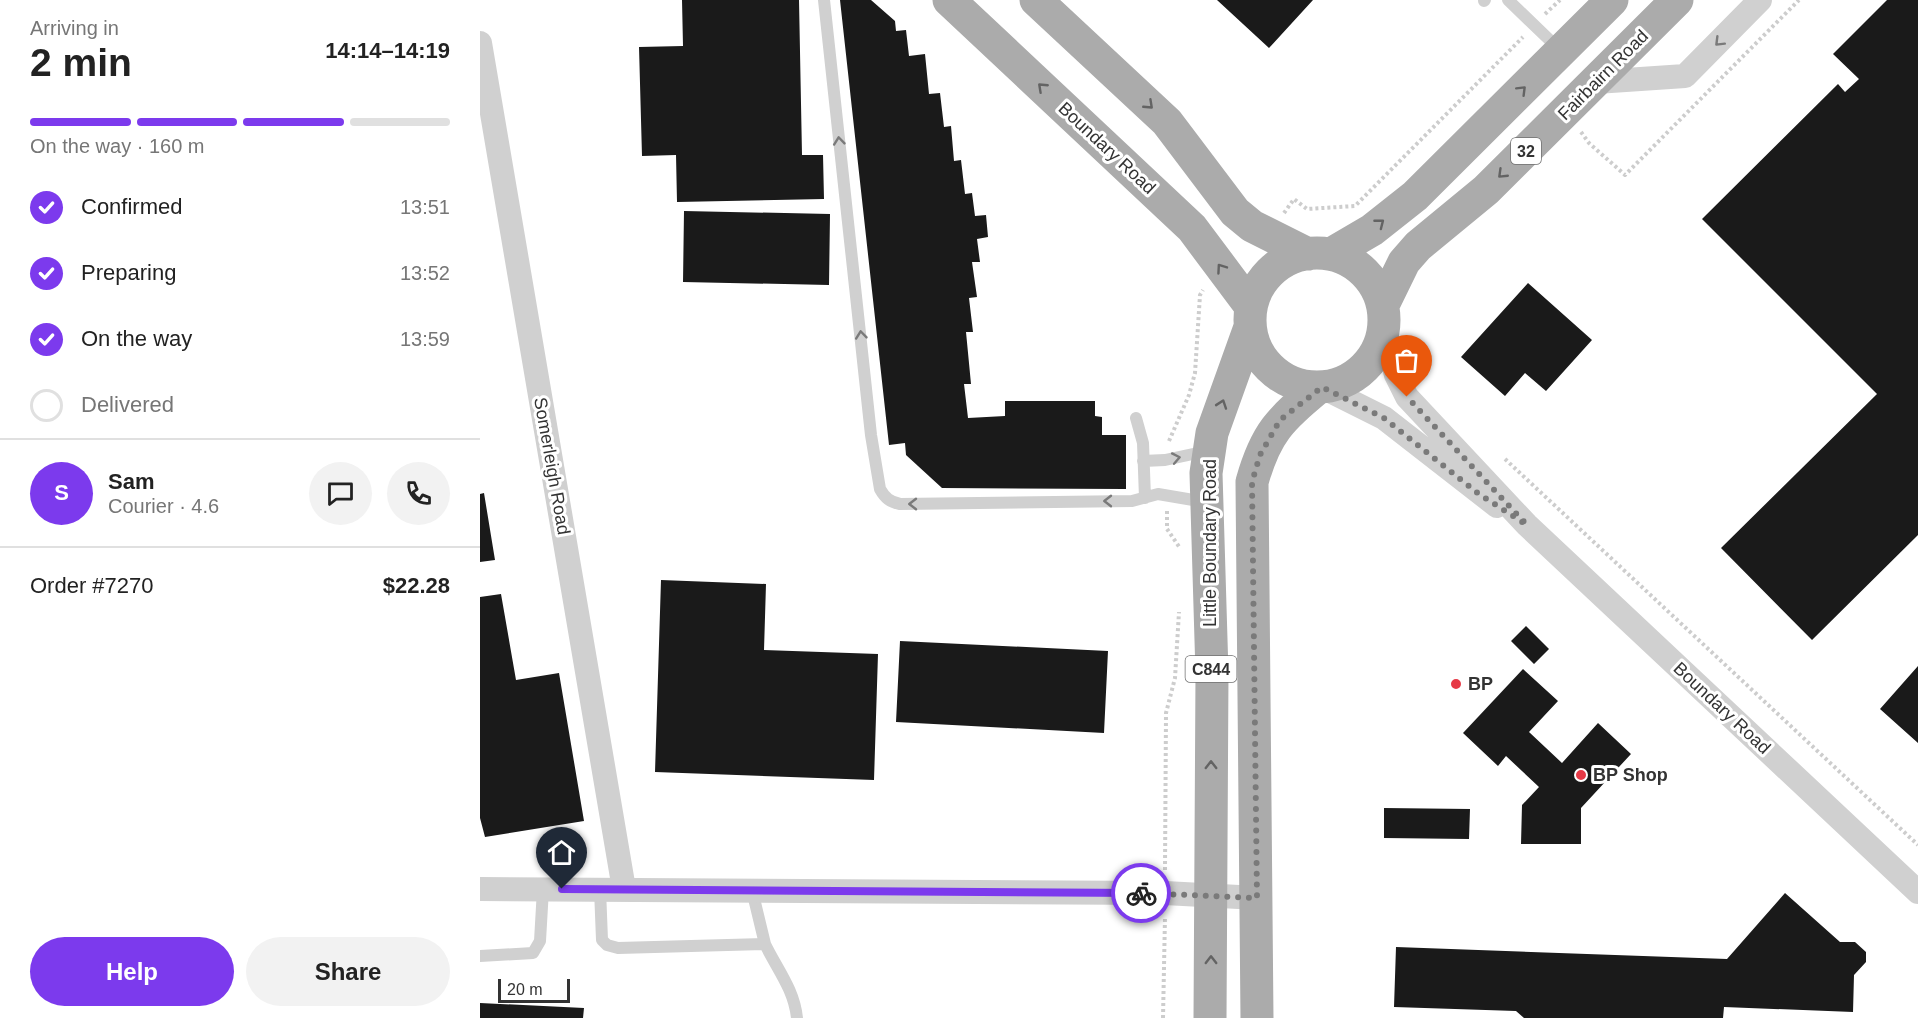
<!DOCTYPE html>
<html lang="en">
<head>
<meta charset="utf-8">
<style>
  :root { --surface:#fff; --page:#f2f2f2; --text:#222; --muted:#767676; --line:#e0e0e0; --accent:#7c3aed }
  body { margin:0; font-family:Helvetica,sans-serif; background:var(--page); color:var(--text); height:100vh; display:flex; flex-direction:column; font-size:22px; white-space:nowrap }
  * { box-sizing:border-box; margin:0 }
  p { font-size:20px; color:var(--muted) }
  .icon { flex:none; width:33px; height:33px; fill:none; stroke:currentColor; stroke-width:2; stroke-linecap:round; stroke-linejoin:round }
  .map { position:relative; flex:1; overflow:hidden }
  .drawer { display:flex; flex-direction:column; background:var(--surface); width:480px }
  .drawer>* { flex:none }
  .scale { position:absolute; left:18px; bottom:15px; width:72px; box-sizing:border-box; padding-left:6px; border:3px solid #333; border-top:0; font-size:16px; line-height:21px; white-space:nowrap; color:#333; -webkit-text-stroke:4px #fff; paint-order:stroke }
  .pin { position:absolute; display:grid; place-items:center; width:51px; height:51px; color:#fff; margin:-62px -26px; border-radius:50% 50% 50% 0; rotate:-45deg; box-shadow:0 0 6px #0007 }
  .pin .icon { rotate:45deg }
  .courier { position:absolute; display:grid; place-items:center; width:60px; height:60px; margin:-30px; border:4px solid #7c3aed; border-radius:50%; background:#fff; color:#222; box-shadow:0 2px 8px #0007 }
  .headline em { font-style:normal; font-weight:600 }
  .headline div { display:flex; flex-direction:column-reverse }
  .headline { display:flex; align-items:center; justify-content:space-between; height:102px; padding:0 30px }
  h1 { font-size:39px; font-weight:600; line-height:45px }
  .bar { display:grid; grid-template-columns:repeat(4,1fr); gap:9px 6px; align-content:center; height:72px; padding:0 30px }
  .bar i { height:8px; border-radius:4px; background:var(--line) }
  .bar .selected { background:var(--accent) }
  .bar p { grid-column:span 4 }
  .line { display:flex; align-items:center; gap:15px; padding:0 30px; border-top:2px solid var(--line) }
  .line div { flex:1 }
  .round { display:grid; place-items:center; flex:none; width:63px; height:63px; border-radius:32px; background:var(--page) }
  ol { padding:0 30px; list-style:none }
  li { display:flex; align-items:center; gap:18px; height:66px }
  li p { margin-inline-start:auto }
  li .icon { padding:6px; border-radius:50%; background:var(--accent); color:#fff; stroke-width:4 }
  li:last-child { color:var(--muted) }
  li i { width:33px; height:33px; border:3px solid var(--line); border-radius:50% }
  .primary-button { display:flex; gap:12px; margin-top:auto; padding:12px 30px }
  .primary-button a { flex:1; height:69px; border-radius:36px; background:var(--accent); color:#fff; font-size:24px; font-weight:600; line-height:69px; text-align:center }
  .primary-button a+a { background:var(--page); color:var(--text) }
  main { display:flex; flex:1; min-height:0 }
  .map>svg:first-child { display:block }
  .building { fill:#1a1a1a }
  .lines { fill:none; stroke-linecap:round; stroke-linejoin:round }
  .path { stroke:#cdcdcd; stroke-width:4; stroke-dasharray:3 3; stroke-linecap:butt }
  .service { stroke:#d0d0d0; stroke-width:12 }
  .minor { stroke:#d0d0d0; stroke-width:24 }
  .primary { stroke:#ababab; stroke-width:33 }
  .oneway { stroke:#7a7a7a }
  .oneway2 { stroke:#636363 }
  .done { stroke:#7a7a7a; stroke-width:6; stroke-dasharray:0 10.8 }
  .route { stroke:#7c3aed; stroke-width:8 }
  .poi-dot { fill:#e63946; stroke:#fff; stroke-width:2 }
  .labels { text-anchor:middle; stroke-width:6; stroke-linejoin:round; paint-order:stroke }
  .shield { fill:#fff; stroke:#707070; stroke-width:1.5 }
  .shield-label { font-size:16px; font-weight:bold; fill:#333 }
  .street-label { font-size:18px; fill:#333; stroke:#fff }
  .poi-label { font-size:18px; font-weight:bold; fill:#333; stroke:#fff; text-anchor:start }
</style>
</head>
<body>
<main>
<section class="drawer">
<div class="headline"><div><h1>2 min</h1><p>Arriving in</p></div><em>14:14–14:19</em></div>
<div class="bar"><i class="selected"></i><i class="selected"></i><i class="selected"></i><i></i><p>On the way · 160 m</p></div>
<ol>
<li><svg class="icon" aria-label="check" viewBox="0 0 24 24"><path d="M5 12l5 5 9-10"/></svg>Confirmed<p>13:51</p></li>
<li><svg class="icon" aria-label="check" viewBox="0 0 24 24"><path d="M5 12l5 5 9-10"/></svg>Preparing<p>13:52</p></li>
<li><svg class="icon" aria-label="check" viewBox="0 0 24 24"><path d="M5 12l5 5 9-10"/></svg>On the way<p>13:59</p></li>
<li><i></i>Delivered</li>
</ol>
<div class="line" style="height:108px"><b class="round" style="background:var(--accent);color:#fff">S</b><div><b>Sam</b><p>Courier · 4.6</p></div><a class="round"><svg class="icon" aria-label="chat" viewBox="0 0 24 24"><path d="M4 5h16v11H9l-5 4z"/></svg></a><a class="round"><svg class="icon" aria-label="phone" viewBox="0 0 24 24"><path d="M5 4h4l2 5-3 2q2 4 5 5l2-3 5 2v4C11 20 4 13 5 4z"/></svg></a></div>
<div class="line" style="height:78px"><div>Order #7270</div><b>$22.28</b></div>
<div class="primary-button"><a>Help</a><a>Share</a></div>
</section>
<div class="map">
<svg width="1438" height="1018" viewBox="0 0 1438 1018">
  <rect width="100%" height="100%" fill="#fff"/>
  <path class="building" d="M202 0H319L322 155H343L344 199 197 202 196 155 162 156 159 47 203 46Z
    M360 0H391L415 21 416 31 426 30 429 56 445 54 449 94 460 93 464 127 471 126 474 161 481 160 485 194 492 193 495 216 506 215 508 237 497 239 500 262H492L497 297 489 298 493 332H486L491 384H484L488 418 525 416V401H615V416L622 417V435H646V489L462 488 426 455 425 443 409 445Z
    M737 0H833L789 48Z
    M1407 0H1438V535L1332 640 1241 548 1397 394 1222 219 1358 84 1365 92 1379 79 1353 54Z
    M204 211 350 214 349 285 203 282Z
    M1048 283 1112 340 1066 391 1045 373 1025 396 981 357Z
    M4 493 15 560 0 562V494Z
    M181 580 286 584 284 650 398 654 394 780 175 772Z
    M21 594 36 680 79 673 104 821 5 837 0 818V597Z
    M1046 626 1069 649 1054 664 1031 641Z
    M420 641 628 651 624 733 416 722Z
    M1438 666V743L1400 709Z
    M1043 669 1078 701 1049 732 1082 763 1118 723 1151 754 1101 808V844H1041L1042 805 1059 787 1026 756 1018 766 983 733Z
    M904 808 990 809 989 839 904 838Z
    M1305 893 1360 942H1375L1386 952V962L1374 975 1373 1012 1244 1007 1243 1018H1044L1036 1011 914 1007 916 947 1247 959Z
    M0 1003 104 1008 103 1018H0Z"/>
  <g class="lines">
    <path class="path" d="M1065 14 1080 0
      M1101 132 1109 143 1145 175 1319 0
      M804 213 814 199 827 209 875 206 1043 37
      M689 441 709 395 715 373 720 295 723 290
      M1025 459 1438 845
      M687 511V529L700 548
      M685 870 686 713 695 678 699 612
      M683 1018 685 916"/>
    <path class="service" d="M344 0 391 435 400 489C405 498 410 502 420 504L652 501 678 494 725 502
      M1028 0 1080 50
      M1004 1 1005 0
      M656 418 663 443 665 498
      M663 461 685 460 727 451
      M120 889 122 940 127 945 138 948 285 944 272 890
      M285 944C297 969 314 989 317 1018
      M0 956 53 953 60 941 63 889"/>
    <path class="minor" d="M0 43 144 889
      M1116 82 1205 76 1280 0
      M904 328 916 375 927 397 1047 525 1438 892
      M842 387 904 418 1017 506
      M0 889 685 893 777 898"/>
    <path class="primary" d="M469 0 712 228 771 307
      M556 0 687 122 755 212 772 226 828 254
      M770 320a67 67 0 1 1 134 0a67 67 0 1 1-134 0Z
      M851 254 892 230 935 196 1132 0
      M903 305 924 262 938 246 1006 190 1197 0
      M730 1018 732 673 726 473 732 433 770 327
      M777 1018 772 482C786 432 800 420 838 388"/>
  </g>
  <defs><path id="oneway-chevron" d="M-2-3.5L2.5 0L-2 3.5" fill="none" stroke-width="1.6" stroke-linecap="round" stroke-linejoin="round" transform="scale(1.5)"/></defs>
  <g class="oneway">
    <use href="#oneway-chevron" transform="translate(1239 42) rotate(135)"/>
    <use href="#oneway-chevron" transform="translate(359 141) rotate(-96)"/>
    <use href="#oneway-chevron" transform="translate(381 335) rotate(-96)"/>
    <use href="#oneway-chevron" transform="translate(696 458) rotate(-11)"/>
    <use href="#oneway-chevron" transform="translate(628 501) rotate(180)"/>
    <use href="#oneway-chevron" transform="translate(433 504) rotate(-180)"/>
  </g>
  <g class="oneway2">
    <use href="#oneway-chevron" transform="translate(562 87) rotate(-137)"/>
    <use href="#oneway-chevron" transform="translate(1042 90) rotate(-45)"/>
    <use href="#oneway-chevron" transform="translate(669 105) rotate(43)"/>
    <use href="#oneway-chevron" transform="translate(1022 174) rotate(136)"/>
    <use href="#oneway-chevron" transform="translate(900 223) rotate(-38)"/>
    <use href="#oneway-chevron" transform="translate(741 268) rotate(-125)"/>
    <use href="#oneway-chevron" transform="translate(742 404) rotate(-71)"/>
    <use href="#oneway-chevron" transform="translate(731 765) rotate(-90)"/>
    <use href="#oneway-chevron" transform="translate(731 960) rotate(-90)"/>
  </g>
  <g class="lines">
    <path class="done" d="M661 893 777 898 772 482 780 455 800 420 842 387 904 418 999 494 1047 525 927 397"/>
    <path class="route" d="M82 889 661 893"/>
  </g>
  <g class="poi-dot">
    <circle cx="976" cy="684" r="6"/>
    <circle cx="1101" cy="775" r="6"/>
  </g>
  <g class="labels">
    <g class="shield">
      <rect x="1031" y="138" width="30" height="26" rx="4.5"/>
      <rect x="705.5" y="656" width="51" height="26" rx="4.5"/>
    </g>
    <g class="shield-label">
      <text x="1046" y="157">32</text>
      <text x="731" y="675">C844</text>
    </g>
    <g class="street-label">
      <text transform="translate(1123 75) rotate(-45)" y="6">Fairbairn Road</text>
      <text transform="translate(627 148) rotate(43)" y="6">Boundary Road</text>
      <text transform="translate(72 466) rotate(80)" y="6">Somerleigh Road</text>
      <text transform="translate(730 543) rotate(-90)" y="6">Little Boundary Road</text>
      <text transform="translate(1242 708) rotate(43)" y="6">Boundary Road</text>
    </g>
    <g class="poi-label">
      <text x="988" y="690">BP</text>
      <text x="1113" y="781">BP Shop</text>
    </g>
  </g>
</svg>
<div class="scale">20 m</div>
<div class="pin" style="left:927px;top:397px;background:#ea580c"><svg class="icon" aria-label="bag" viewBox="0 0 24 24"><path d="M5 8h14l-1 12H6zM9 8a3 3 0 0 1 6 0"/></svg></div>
<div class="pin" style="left:82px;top:889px;background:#1f2937"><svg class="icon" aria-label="home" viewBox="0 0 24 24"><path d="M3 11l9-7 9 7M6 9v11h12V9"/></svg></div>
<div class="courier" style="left:661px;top:893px"><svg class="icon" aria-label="bike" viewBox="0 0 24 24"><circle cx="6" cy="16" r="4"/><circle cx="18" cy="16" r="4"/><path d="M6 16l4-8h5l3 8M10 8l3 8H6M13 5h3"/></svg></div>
</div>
</main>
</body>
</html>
